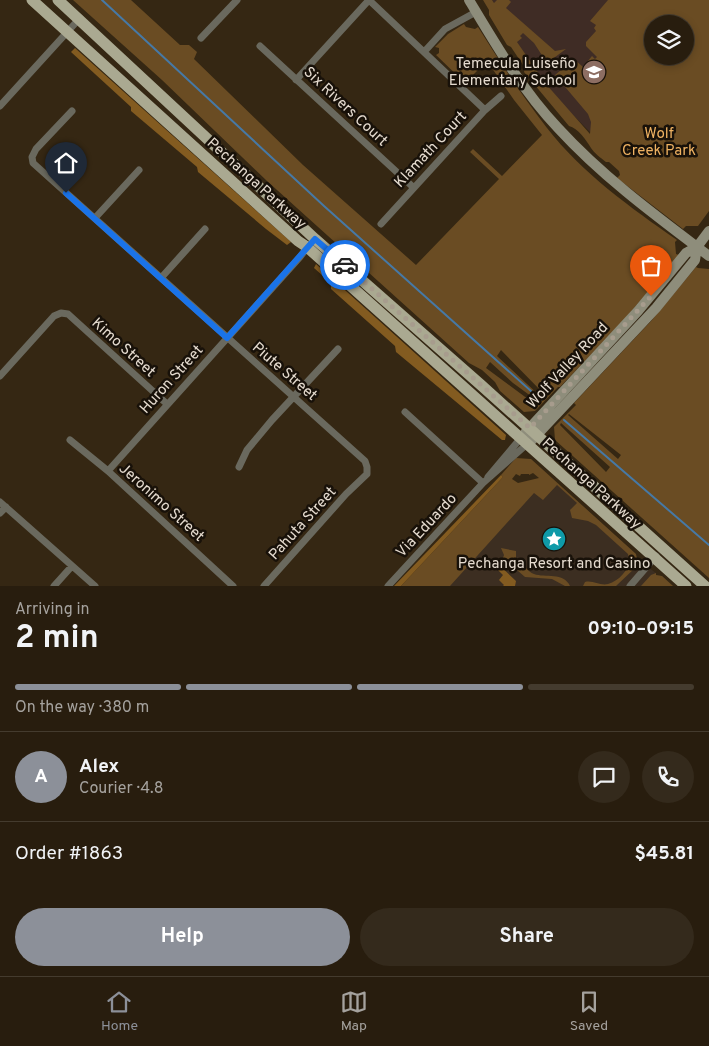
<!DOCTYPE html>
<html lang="en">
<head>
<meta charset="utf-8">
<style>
  :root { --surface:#281d0e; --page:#342a1c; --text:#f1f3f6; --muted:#a5a29e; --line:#443b2e; --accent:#8c9099 }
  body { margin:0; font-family:Overpass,sans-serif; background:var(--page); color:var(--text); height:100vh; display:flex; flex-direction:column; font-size:19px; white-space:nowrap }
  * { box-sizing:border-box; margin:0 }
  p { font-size:16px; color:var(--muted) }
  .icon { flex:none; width:28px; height:28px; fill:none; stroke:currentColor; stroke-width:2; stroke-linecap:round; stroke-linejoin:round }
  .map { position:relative; height:586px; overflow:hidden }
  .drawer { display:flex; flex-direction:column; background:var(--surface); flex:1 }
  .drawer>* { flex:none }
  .buttons { position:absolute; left:644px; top:15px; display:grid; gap:10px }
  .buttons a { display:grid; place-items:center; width:50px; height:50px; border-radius:50%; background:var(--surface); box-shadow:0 2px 8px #0003,0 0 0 1px var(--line); font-size:25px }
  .pin { position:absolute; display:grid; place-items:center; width:42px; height:42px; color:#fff; margin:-51px -21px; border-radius:50% 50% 50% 0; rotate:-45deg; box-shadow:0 0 5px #0007 }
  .pin .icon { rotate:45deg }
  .courier { position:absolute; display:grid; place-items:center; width:50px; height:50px; margin:-25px; border:4px solid #1a73e8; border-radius:50%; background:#fff; color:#222; box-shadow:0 1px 6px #0007 }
  .summary em { font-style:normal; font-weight:700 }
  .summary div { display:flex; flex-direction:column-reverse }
  .summary { display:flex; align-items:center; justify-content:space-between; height:85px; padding:0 15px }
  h1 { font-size:32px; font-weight:700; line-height:38px }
  .bar { display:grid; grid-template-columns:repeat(4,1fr); gap:8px 5px; align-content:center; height:60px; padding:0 15px }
  .bar i { height:6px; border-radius:4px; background:var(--line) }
  .bar .current { background:var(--accent) }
  .bar p { grid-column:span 4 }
  .line { display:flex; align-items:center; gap:12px; padding:0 15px; border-top:1px solid var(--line) }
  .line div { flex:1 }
  .round { display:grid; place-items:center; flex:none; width:52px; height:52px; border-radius:26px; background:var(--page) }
  .primary-button { display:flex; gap:10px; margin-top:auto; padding:10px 15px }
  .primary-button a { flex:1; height:58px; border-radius:30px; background:var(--accent); color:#fff; font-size:20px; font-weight:700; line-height:58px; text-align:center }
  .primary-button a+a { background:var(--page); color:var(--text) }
  .dock { display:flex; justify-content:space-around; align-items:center; height:70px; border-top:1px solid var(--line); background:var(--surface); font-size:14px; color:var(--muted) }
  .dock a { display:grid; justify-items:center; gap:2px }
  .dock .current { color:var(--accent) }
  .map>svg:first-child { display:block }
  .commercial { fill:#3c2e21 }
  .education { fill:#3f2c25 }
  .green { fill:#6a4c23; fill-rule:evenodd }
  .forest { fill:#835b20 }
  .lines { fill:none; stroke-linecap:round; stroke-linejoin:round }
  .stream { stroke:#4679a6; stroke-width:2 }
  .street { stroke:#6a695e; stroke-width:7 }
  .secondary { stroke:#8e8d7b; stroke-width:10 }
  .primary { stroke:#aaa991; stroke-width:11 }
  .done { stroke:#a79c8d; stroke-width:5; stroke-dasharray:0 9 }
  .route { stroke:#1a73e8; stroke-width:6 }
  .labels { text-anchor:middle; stroke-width:5; stroke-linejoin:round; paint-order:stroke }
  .poi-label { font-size:15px; fill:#e5dbcf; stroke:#181109; text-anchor:end }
  .street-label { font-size:15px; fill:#e5dbcf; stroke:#181109 }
  .park-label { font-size:15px; fill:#efb262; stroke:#181109 }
</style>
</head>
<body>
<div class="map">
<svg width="709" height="586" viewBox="0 0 709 586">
  <rect width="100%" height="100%" fill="#352713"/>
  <path class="commercial" d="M547 474 636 554 637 559 656 573V575L662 576 673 586H446Z"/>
  <path class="education" d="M492 0H708L685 24H652V56L598 140 564 106 546 84 521 49Z"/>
  <path class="green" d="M73 0H131L180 45H189L197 52 194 59 303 165 416 265 499 179 470 152 473 149 502 176 542 135 514 100 487 61 465 83 436 55 439 53V48L435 47 448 34 464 24 466 27 475 29 478 27C500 62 522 96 547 128 582 173 631 208 677 240L675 242 676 254 679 255 623 321 560 387H558L535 411 524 412 500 391 495 382 482 370 469 363 267 181 162 80ZM501 350 545 395 542 398 497 356ZM490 362 513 383 539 402 536 405 486 368Z
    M483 0H492L494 3 497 0H509L511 2 506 8 555 51 566 49 547 63 534 43 523 33 520 36 522 38 517 42 546 84 590 134 591 122 588 114 555 75 561 70 560 68 574 59 583 67 592 56 595 59 597 57 586 46V42L596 31 594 28 596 25 590 21 608 0H709V211L698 226H686L683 229 617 178 620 175 619 171 609 162H606C601 158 594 153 591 148 586 140 578 128 569 126L524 72 525 68 511 47 507 45 489 15V10ZM652 24H685V56H652Z
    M696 267 698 268 709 269V578L555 440 554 427 576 405 574 403 652 320ZM569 414 621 455 618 459 568 415ZM561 423 610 467 606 472 560 425Z
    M516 458 531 459 636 554 637 559H640L635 568 616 586H583L585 582C593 580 600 586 608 584 621 580 632 567 628 554L596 525 588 521 572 518 570 510 577 503 557 485 543 500 534 493 450 586H401L503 477 501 475ZM533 473 539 478 518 483 512 479 516 474 520 476 521 474H529V475Z
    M501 548 516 551V558C521 562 528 572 534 574 545 578 564 572 570 586H565L552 579 525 577 503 558 504 555Z
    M656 573V575L662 576 673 586H641L651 575Z"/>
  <path class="forest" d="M75 48 291 242 287 245 266 229 198 172 197 167 131 111V107L71 52Z
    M316 264 506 435 505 440H502L396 352 395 346 331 289V283L314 268Z
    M501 475 503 477 401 586H394Z
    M497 563 516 581 515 586H503L504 585 499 580 503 575 494 566Z"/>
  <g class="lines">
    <path class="stream" d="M102 0 324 206 541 400
      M564 420 709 545"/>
    <path class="street" d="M369 0 485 110
      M201 38 237 0
      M260 46 413 187
      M424 52 445 29 476 12
      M296 80 369 0
      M0 106 80 18
      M72 111 36 149 32 157 33 163 365 461 367 467V474L346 494 264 586
      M95 218 139 170
      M381 224 485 110 501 96
      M161 278 205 229
      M0 376 54 316 61 313 68 314 167 404
      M405 412 483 483
      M70 440 108 471 233 586
      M239 467 247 450 272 420 338 349
      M108 471 300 257 309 245
      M488 477 520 439
      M0 502 95 586
      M0 513 6 507
      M54 586 72 566
      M388 586 483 483 526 445
      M630 586 656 556"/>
    <path class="secondary" d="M469 0C496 45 522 90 558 128 603 177 656 216 709 256
      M525 433 638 311 686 253 697 247 709 231
      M532 440 656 308 695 260 697 247"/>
    <path class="primary" d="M32 0 298 241 307 247 686 586
      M58 0 315 239 481 385 705 586"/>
  </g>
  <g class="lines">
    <path class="done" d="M345 265 530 428 651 296"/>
    <path class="route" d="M66 193 227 338 315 239 345 265"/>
  </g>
  <defs>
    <g id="school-disc" transform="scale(1.25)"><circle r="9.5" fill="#8d6e63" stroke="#181109"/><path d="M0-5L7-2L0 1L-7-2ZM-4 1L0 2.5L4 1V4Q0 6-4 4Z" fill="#fff"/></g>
    <g id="sight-disc" transform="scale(1.25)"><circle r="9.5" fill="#0f9aa8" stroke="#181109"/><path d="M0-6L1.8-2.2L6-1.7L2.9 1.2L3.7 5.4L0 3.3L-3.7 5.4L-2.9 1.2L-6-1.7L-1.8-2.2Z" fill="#fff"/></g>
  </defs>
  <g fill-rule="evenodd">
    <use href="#school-disc" x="594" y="72"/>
    <use href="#sight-disc" x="554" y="539"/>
  </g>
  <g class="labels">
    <g class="poi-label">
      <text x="576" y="68">Temecula Luiseño<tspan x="576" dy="17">Elementary School</tspan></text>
      <text x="554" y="568" text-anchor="middle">Pechanga Resort and Casino</text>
    </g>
    <g class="street-label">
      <text transform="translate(346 106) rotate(43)" y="5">Six Rivers Court</text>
      <text transform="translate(430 149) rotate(-47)" y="5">Klamath Court</text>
      <text transform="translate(257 183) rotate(42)" y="5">Pechanga Parkway</text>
      <text transform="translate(124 347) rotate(42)" y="5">Kimo Street</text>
      <text transform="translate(567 365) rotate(-47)" y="5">Wolf Valley Road</text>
      <text transform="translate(285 371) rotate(41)" y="5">Piute Street</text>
      <text transform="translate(171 379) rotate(-48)" y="5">Huron Street</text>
      <text transform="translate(592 483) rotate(42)" y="5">Pechanga Parkway</text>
      <text transform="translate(162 502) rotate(42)" y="5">Jeronimo Street</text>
      <text transform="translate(302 523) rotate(-48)" y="5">Pahuta Street</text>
      <text transform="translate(426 525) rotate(-47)" y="5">Via Eduardo</text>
    </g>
    <g class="park-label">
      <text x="659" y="138">Wolf<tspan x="659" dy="17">Creek Park</tspan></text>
    </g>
  </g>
</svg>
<div class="buttons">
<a><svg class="icon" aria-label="layers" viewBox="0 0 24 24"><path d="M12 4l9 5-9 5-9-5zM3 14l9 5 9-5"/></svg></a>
</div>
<div class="pin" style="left:651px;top:296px;background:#ea580c"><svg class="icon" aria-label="bag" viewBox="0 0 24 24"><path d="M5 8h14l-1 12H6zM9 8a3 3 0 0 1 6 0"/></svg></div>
<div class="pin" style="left:66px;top:193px;background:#1f2937"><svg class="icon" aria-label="home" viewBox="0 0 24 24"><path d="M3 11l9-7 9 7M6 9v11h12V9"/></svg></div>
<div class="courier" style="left:345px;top:265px"><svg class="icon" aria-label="car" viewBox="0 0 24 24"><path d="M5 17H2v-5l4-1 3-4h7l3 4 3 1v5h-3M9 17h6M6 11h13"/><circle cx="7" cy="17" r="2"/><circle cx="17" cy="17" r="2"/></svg></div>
</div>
<section class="drawer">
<div class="summary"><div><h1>2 min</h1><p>Arriving in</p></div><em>09:10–09:15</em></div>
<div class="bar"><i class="current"></i><i class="current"></i><i class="current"></i><i></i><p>On the way · 380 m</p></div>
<div class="line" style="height:90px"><b class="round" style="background:var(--accent);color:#fff">A</b><div><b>Alex</b><p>Courier · 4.8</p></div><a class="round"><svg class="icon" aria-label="chat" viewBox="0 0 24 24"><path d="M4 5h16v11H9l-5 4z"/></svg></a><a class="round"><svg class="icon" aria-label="phone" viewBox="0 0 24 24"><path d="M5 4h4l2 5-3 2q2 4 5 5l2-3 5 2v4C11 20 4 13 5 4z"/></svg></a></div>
<div class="line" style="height:65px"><div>Order #1863</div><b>$45.81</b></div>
<div class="primary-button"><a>Help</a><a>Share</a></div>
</section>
<nav class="dock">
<a class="current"><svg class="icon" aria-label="home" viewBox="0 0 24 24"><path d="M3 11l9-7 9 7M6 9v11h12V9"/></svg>Home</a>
<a><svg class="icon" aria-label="map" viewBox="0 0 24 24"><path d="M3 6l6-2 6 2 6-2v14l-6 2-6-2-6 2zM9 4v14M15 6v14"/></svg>Map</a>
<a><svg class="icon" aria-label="saved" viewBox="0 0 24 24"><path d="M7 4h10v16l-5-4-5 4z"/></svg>Saved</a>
</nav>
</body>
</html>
